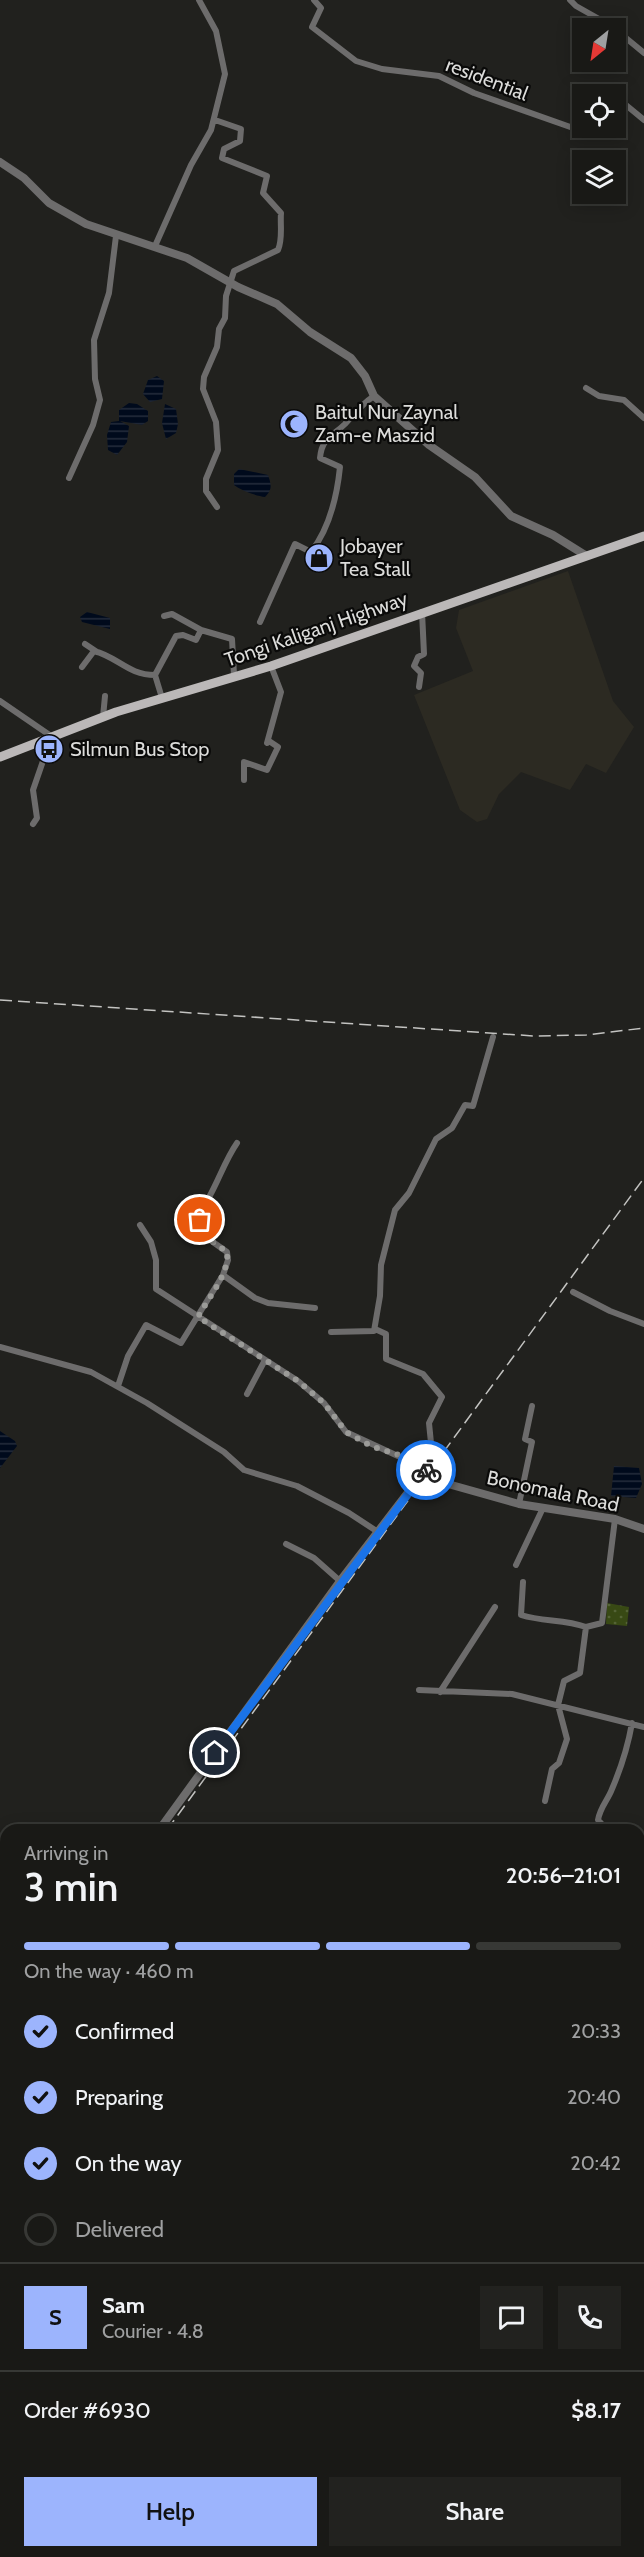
<!DOCTYPE html>
<html lang="en">
<head>
<meta charset="utf-8">
<style>
  :root { --surface:#191916; --page:#22221f; --text:#f1f3f6; --muted:#9fa0a1; --line:#373835; --accent:#9cb4fd }
  body { margin:0; font-family:Cabin,sans-serif; background:var(--page); color:var(--text); height:100vh; display:flex; flex-direction:column; font-size:22px; white-space:nowrap }
  * { box-sizing:border-box; margin:0 }
  p { font-size:20px; color:var(--muted) }
  .icon { flex:none; width:33px; height:33px; fill:none; stroke:currentColor; stroke-width:2; stroke-linecap:round; stroke-linejoin:round }
  .map { position:relative; flex:1; overflow:hidden }
  .sheet { position:absolute; left:0px; top:1824px; width:645px; height:734px; display:flex; flex-direction:column; background:var(--surface); border-radius:18px 18px 0 0; box-shadow:0 3px 15px #0003,0 0 0 2px var(--line) }
  .sheet>* { flex:none }
  .needle { width:39px; rotate:210deg }
  .buttons { position:absolute; left:572px; top:18px; display:grid; gap:12px }
  .buttons a { display:grid; place-items:center; width:54px; height:54px; border-radius:0px; background:var(--surface); box-shadow:0 3px 15px #0003,0 0 0 2px var(--line); font-size:30px }
  .pin { position:absolute; display:grid; place-items:center; width:51px; height:51px; color:#fff; margin:-26px; border:3px solid #fff; border-radius:50%; box-shadow:0 2px 6px #0007 }
  .courier { position:absolute; display:grid; place-items:center; width:60px; height:60px; margin:-30px; border:4px solid #1a73e8; border-radius:50%; background:#fff; color:#222; box-shadow:0 2px 8px #0007 }
  .summary em { font-style:normal; font-weight:600 }
  .summary div { display:flex; flex-direction:column-reverse }
  .summary { display:flex; align-items:center; justify-content:space-between; height:102px; padding:0 24px }
  h1 { font-size:39px; font-weight:600; line-height:45px }
  .bar { display:grid; grid-template-columns:repeat(4,1fr); gap:9px 6px; align-content:center; height:72px; padding:0 24px }
  .bar i { height:8px; border-radius:4px; background:var(--line) }
  .bar .current { background:var(--accent) }
  .bar p { grid-column:span 4 }
  .line { display:flex; align-items:center; gap:15px; padding:0 24px; border-top:2px solid var(--line) }
  .line div { flex:1 }
  .round { display:grid; place-items:center; flex:none; width:63px; height:63px; border-radius:0px; background:var(--page) }
  ol { padding:0 24px; list-style:none }
  li { display:flex; align-items:center; gap:18px; height:66px }
  li p { margin-inline-start:auto }
  li .icon { padding:6px; border-radius:50%; background:var(--accent); color:#111; stroke-width:4 }
  li:last-child { color:var(--muted) }
  li i { width:33px; height:33px; border:3px solid var(--line); border-radius:50% }
  .button { display:flex; gap:12px; margin-top:auto; padding:12px 24px }
  .button a { flex:1; height:69px; border-radius:0px; background:var(--accent); color:#111; font-size:24px; font-weight:600; line-height:69px; text-align:center }
  .button a+a { background:var(--page); color:var(--text) }
  .map>svg:first-child { display:block }
  .built { fill:#2c2a22 }
  .park { fill:url(#park-dots) }
  .water { fill:url(#water-rules) }
  .lines { fill:none; stroke-linecap:round; stroke-linejoin:round }
  .river { stroke:#000a1c; stroke-width:9 }
  .minor { stroke:#6d6c6c; stroke-width:6 }
  .tertiary { stroke:#6d6c6c; stroke-width:8 }
  .primary { stroke:#bbb8b8; stroke-width:9 }
  .rail { stroke:#c3c3c1; stroke-width:1.5; stroke-dasharray:12 6; stroke-linecap:butt }
  .done { stroke:#9b9b98; stroke-width:6; stroke-dasharray:0 10.8 }
  .route { stroke:#1a73e8; stroke-width:8 }
  .labels { text-anchor:middle; stroke-width:4.5; stroke-linejoin:round; paint-order:stroke }
  .street-label { font-size:20px; fill:#dcdcda; stroke:#0a0a09 }
  .poi-label { font-size:20px; fill:#dcdcda; stroke:#0a0a09; text-anchor:start }
</style>
</head>
<body>
<div class="map">
<svg width="644" height="2557" viewBox="0 0 644 2557">
  <defs>
    <pattern id="park-dots" width="8" height="8" patternUnits="userSpaceOnUse" patternTransform="scale(1.5)"><rect width="8" height="8" fill="#384914"/><path d="M2 2h.1M6 6h.1" fill="none" stroke="#546336" stroke-width="1.8" stroke-linecap="round"/></pattern>
    <pattern id="water-rules" width="6" height="5" patternUnits="userSpaceOnUse" patternTransform="scale(1.5)"><rect width="6" height="5" fill="#000a1c"/><path d="M0 2.5h6" fill="none" stroke="#252d3c"/></pattern>
  </defs>
  <rect width="100%" height="100%" fill="#21211e"/>
  <path class="built" d="M568 571 613 701 634 727 606 773 586 764 570 790 521 772 499 794 487 819 477 822 460 810 414 695 473 671 456 628 459 610Z"/>
  <path class="park" d="M607 1603 629 1607 627 1626 606 1624Z"/>
  <path class="water" d="M157 376 164 381 162 399 150 402 143 394 148 380Z
    M129 403 137 404 148 411V421L142 425 120 421 129 426 127 442 117 455 108 450 107 435 111 422 119 421V410Z
    M165 404 176 409 178 424 176 433 166 439 162 423Z
    M239 469 268 475C271 484 273 489 265 497 256 496 240 490 234 485V474Z
    M87 612 110 618V629L82 622 80 617Z
    M0 1431 15 1441 17 1446 0 1468Z
    M614 1466 639 1468 642 1484 636 1498 611 1496Z"/>
  <g class="lines">
    <path class="river" d="M0 1866 6 1873
      M0 1992 6 1970
      M0 2095 6 2107
      M219 2552 221 2557"/>
    <path class="minor" d="M314 0 321 8 312 27 356 61 382 69 439 76 474 93 576 129 582 123
      M570 0 576 6 615 28
      M615 29 644 53
      M602 94 607 90 614 94
      M615 96 644 120
      M215 120 241 129 240 141 224 149 222 158 267 176 263 193 281 213C280 225 283 239 278 250L234 271 226 296 225 318 219 329 217 347 204 377 203 389 216 422 218 450 206 479V491L217 507
      M155 246 191 165 211 130 225 74 216 31 199 0
      M586 388 599 396 624 400 644 418
      M69 478 93 425 100 400 95 379 94 340 109 293 116 236
      M164 616 172 614 201 630 232 639 234 675
      M260 622 295 544 311 552C329 529 337 496 340 467L320 458C322 437 333 436 345 424 355 413 362 404 374 396
      M85 644 97 652
      M82 667 94 651C118 657 128 675 155 675
      M419 687 421 673 414 666 418 657 424 654 422 612
      M162 698 155 675 176 636 183 635 196 640 201 630
      M0 701 51 736
      M103 717 105 696
      M267 743 281 692 271 666
      M244 780V762L267 770 278 747 269 741
      M33 824 37 818 33 790 43 761 44 739
      M140 1225 151 1242 156 1260V1289L298 1381 324 1403 346 1432 426 1469 432 1453 429 1423 442 1397 423 1374 386 1359V1334L375 1329
      M223 1275 228 1260 227 1252 203 1235 207 1224 196 1215C214 1197 221 1166 237 1143
      M573 1292 610 1311 644 1324
      M331 1332 374 1331 380 1296 381 1265 395 1210 409 1193 436 1139 452 1128 465 1105 473 1106 493 1037
      M0 1347 91 1372 147 1403 224 1452 244 1470 297 1486 349 1513 378 1532
      M118 1386 128 1356 146 1325 181 1343 223 1275 255 1298 268 1303 315 1308
      M247 1394 265 1360
      M519 1504 532 1442 525 1439 532 1406
      M286 1544 314 1558 340 1581
      M516 1565 543 1508
      M523 1582 521 1615C543 1622 564 1619 586 1627
      M419 1690 512 1694 644 1727
      M440 1692 495 1607
      M545 1801 552 1769 559 1763 567 1739 558 1705 564 1681 580 1673 586 1627 602 1623 615 1519
      M598 1830 601 1823 598 1820C600 1807 608 1800 612 1789 621 1768 628 1746 632 1723
      M639 2262 644 2257
      M639 2296 644 2300
      M639 2338 644 2332
      M639 2357 642 2359 644 2357
      M639 2382 644 2380
      M639 2418 644 2421
      M639 2456 644 2449
      M639 2523 644 2525
      M240 2552 242 2557
      M428 2557 430 2552
      M591 2557V2552"/>
    <path class="tertiary" d="M0 162 24 178 49 203 86 224 187 258 238 287 277 304 310 332 351 358 365 376 374 396 429 445 475 477 511 516 553 535 585 555
      M159 1830 340 1581 426 1469 432 1477 448 1484 519 1504 615 1519 644 1529
      M0 2038 6 2032"/>
    <path class="primary" d="M0 757 116 712 271 666 644 536"/>
    <path class="rail" d="M0 1000 534 1036 586 1035 644 1028
      M167 1830 644 1178
      M0 2058 6 2050
      M0 2079 6 2070"/>
  </g>
  <g class="lines">
    <path class="done" d="M200 1220 207 1224 203 1235 227 1252C230 1273 208 1298 198 1317L298 1381 324 1403 346 1432 371 1446 402 1456 426 1470"/>
    <path class="route" d="M215 1753 426 1470"/>
  </g>
  <defs>
    <g id="mosque-disc" transform="scale(1.5)"><circle r="9.5" fill="#9cb4fd" stroke="#0a0a09"/><path d="M3.5-4.9A6 6 0 1 0 3.5 4.9A5 5 0 1 1 3.5-4.9Z" fill="#111"/></g>
    <g id="shop-disc" transform="scale(1.5)"><circle r="9.5" fill="#9cb4fd" stroke="#0a0a09"/><path d="M-5-2.5h2.3a2.7 3.5 0 0 1 5.4 0H5L5.5 6h-11ZM-1.5-2.5h3a1.5 2.3 0 0 0-3 0Z" fill="#111"/></g>
    <g id="bus-disc" transform="scale(1.5)"><circle r="9.5" fill="#9cb4fd" stroke="#0a0a09"/><path d="M-5-6H5V4H4V6H2V4H-2V6H-4V4H-5ZM-3.5-4V0h7V-4ZM-3.5 1.2v1.5H-2V1.2ZM2 1.2v1.5H3.5V1.2Z" fill="#111"/></g>
  </defs>
  <g fill-rule="evenodd">
    <use href="#mosque-disc" x="294" y="424"/>
    <use href="#shop-disc" x="319" y="558"/>
    <use href="#bus-disc" x="49" y="749"/>
  </g>
  <g class="labels">
    <g class="street-label">
      <text transform="translate(487 79) rotate(21)" y="7">residential</text>
      <text transform="translate(316 629) rotate(-19)" y="7">Tongi Kaliganj Highway</text>
      <text transform="translate(553 1491) rotate(12)" y="7">Bonomala Road</text>
    </g>
    <g class="poi-label">
      <text x="315" y="419">Baitul Nur Zaynal<tspan x="315" dy="23">Zam-e Maszid</tspan></text>
      <text x="340" y="553">Jobayer<tspan x="340" dy="23">Tea Stall</tspan></text>
      <text x="70" y="756">Silmun Bus Stop</text>
    </g>
  </g>
</svg>
<div class="buttons">
<a><svg class="needle" viewBox="-14 -14 28 28"><path d="M0-13l5 13h-10z" fill="#e53935"/><path d="M0 13l5-13h-10z" fill="#9fa0a1"/></svg></a>
<a><svg class="icon" aria-label="locate" viewBox="0 0 24 24"><circle cx="12" cy="12" r="6"/><path d="M12 2v4M12 18v4M2 12h4M18 12h4"/></svg></a>
<a><svg class="icon" aria-label="layers" viewBox="0 0 24 24"><path d="M12 4l9 5-9 5-9-5zM3 14l9 5 9-5"/></svg></a>
</div>
<div class="pin" style="left:200px;top:1220px;background:#ea580c"><svg class="icon" aria-label="bag" viewBox="0 0 24 24"><path d="M5 8h14l-1 12H6zM9 8a3 3 0 0 1 6 0"/></svg></div>
<div class="pin" style="left:215px;top:1753px;background:#1f2937"><svg class="icon" aria-label="home" viewBox="0 0 24 24"><path d="M3 11l9-7 9 7M6 9v11h12V9"/></svg></div>
<div class="courier" style="left:426px;top:1470px"><svg class="icon" aria-label="bike" viewBox="0 0 24 24"><circle cx="6" cy="16" r="4"/><circle cx="18" cy="16" r="4"/><path d="M6 16l4-8h5l3 8M10 8l3 8H6M13 5h3"/></svg></div>
<section class="sheet">
<div class="summary"><div><h1>3 min</h1><p>Arriving in</p></div><em>20:56–21:01</em></div>
<div class="bar"><i class="current"></i><i class="current"></i><i class="current"></i><i></i><p>On the way · 460 m</p></div>
<ol>
<li><svg class="icon" aria-label="check" viewBox="0 0 24 24"><path d="M5 12l5 5 9-10"/></svg>Confirmed<p>20:33</p></li>
<li><svg class="icon" aria-label="check" viewBox="0 0 24 24"><path d="M5 12l5 5 9-10"/></svg>Preparing<p>20:40</p></li>
<li><svg class="icon" aria-label="check" viewBox="0 0 24 24"><path d="M5 12l5 5 9-10"/></svg>On the way<p>20:42</p></li>
<li><i></i>Delivered</li>
</ol>
<div class="line" style="height:108px"><b class="round" style="background:var(--accent);color:#111">S</b><div><b>Sam</b><p>Courier · 4.8</p></div><a class="round"><svg class="icon" aria-label="chat" viewBox="0 0 24 24"><path d="M4 5h16v11H9l-5 4z"/></svg></a><a class="round"><svg class="icon" aria-label="phone" viewBox="0 0 24 24"><path d="M5 4h4l2 5-3 2q2 4 5 5l2-3 5 2v4C11 20 4 13 5 4z"/></svg></a></div>
<div class="line" style="height:78px"><div>Order #6930</div><b>$8.17</b></div>
<div class="button"><a>Help</a><a>Share</a></div>
</section>
</div>
</body>
</html>
